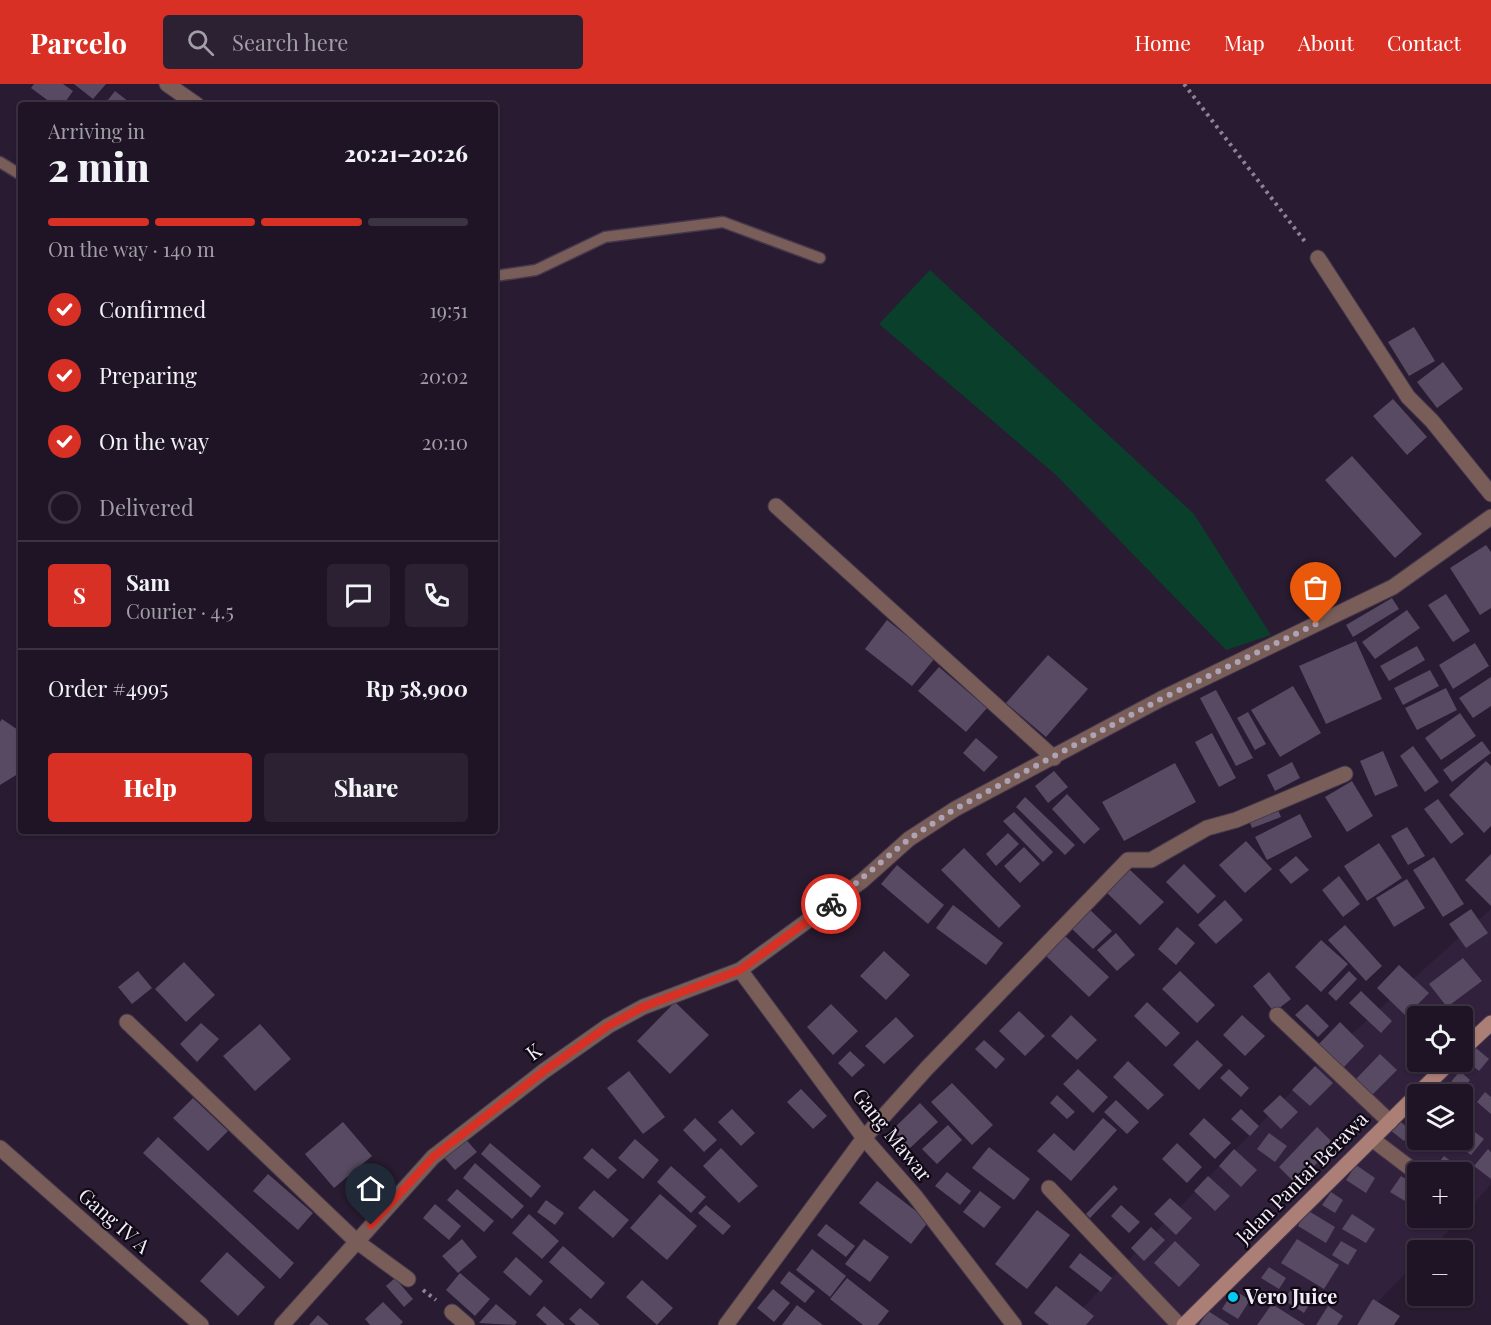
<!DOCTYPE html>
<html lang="en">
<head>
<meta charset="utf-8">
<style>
  :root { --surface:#1f1425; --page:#2c2132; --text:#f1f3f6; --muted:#a19ea7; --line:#3c3342; --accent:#d93025 }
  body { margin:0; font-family:"Playfair Display",serif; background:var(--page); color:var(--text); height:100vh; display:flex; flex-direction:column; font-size:22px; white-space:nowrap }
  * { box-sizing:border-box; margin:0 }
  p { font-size:20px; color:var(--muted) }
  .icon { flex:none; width:33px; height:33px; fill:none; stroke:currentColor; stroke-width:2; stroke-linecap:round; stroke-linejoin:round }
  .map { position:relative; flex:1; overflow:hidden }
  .panel { position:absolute; left:18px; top:18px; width:480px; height:732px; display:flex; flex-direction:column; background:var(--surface); border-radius:6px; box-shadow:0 2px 4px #0004,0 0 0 2px var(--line) }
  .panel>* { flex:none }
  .fabs { position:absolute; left:1407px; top:922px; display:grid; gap:12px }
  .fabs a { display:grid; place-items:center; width:66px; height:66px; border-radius:6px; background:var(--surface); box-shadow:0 2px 4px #0004,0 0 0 2px var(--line); font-size:30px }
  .pin { position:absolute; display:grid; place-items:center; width:51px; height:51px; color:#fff; margin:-62px -26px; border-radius:50% 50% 50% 0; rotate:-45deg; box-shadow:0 0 6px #0007 }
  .pin .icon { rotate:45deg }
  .courier { position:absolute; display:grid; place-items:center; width:60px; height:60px; margin:-30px; border:4px solid #d93025; border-radius:50%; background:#fff; color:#222; box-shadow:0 2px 8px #0007 }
  .headline em { font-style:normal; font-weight:800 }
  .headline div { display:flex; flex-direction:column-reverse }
  .headline { display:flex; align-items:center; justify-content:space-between; height:102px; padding:0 30px }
  h1 { font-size:39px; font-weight:800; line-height:45px }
  .bar { display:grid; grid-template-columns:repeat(4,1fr); gap:9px 6px; align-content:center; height:72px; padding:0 30px }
  .bar i { height:8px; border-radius:4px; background:var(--line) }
  .bar .active { background:var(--accent) }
  .bar p { grid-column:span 4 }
  .line { display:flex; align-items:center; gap:15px; padding:0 30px; border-top:2px solid var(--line) }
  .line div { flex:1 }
  .round { display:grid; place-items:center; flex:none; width:63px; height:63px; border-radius:6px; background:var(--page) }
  ol { padding:0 30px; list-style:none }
  li { display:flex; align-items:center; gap:18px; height:66px }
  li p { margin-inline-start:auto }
  li .icon { padding:6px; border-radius:50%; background:var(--accent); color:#fff; stroke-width:4 }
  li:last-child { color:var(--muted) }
  li i { width:33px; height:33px; border:3px solid var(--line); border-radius:50% }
  .action { display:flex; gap:12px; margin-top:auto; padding:12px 30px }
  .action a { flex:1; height:69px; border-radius:6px; background:var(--accent); color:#fff; font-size:24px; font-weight:800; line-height:69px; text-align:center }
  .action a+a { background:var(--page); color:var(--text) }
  header { display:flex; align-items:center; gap:36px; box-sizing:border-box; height:84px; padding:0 30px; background:var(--accent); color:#fff }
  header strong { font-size:28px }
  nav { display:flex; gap:33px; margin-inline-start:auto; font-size:21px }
  .search { width:420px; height:54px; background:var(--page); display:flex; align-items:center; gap:15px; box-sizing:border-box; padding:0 21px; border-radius:6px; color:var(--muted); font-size:22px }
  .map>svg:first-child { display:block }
  .built { fill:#32213d; fill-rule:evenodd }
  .green { fill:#093f2b }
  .building { fill:#584a62 }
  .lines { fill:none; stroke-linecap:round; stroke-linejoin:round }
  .lane-casing { stroke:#46384d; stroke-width:13 }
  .street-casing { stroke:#46384d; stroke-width:17 }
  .secondary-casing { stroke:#46384d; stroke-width:17 }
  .path { stroke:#8e8295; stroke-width:4; stroke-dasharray:3 4.5; stroke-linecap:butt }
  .lane { stroke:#795d58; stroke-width:10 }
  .street { stroke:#795d58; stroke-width:15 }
  .secondary { stroke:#ab7e76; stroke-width:15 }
  .done { stroke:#aea3b4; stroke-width:6; stroke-dasharray:0 10.8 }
  .route { stroke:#d93025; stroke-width:8 }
  .poi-dot { fill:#00cbf8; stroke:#0e0912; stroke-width:2 }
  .labels { text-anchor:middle; stroke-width:4.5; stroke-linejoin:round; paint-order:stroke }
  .street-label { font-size:20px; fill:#f5ecfb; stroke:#0e0912 }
  .poi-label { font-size:20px; font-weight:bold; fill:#f5ecfb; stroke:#0e0912; text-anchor:start }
</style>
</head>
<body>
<header>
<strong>Parcelo</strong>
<div class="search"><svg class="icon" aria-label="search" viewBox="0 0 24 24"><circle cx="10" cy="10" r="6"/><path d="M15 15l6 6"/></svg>Search here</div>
<nav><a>Home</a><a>Map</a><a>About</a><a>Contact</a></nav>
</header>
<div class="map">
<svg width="1491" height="1241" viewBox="0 0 1491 1241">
  <rect width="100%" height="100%" fill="#291b31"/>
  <path class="built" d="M1491 825V1100L1463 1132 1462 1089H1418V1134H1461L1429 1167H1418L1417 1178 1355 1241H1066L1318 980ZM1418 933H1462V978H1418ZM1418 1011H1462V1056H1418Z"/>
  <path class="green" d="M930 186 1194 430 1271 551 1226 566 1056 391 879 240Z"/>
  <path class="building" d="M34 0H63L73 7 63 21H54L31 4Z
    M74 0H106L93 15Z
    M115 7 133 21H104Z
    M1414 243 1435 277 1409 292 1388 258Z
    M1443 278 1463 305 1437 324 1417 298Z
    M1393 315 1427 353 1407 371 1373 332Z
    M1352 372 1422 450 1395 474 1325 396Z
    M1486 461 1491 468V524L1480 531 1450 484Z
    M1446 510 1470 547 1453 558 1428 521Z
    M1392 514 1399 525 1353 553 1346 541Z
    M1407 526 1420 544 1375 575 1362 558Z
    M887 536 935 574 912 602 865 565Z
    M1356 557 1382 615 1326 640 1299 582Z
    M1475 559 1489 582 1453 605 1439 581Z
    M1417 562 1425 576 1389 597 1380 582Z
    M1048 571 1088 605 1046 653 1006 619Z
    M939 583 987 624 966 648 918 607Z
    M1430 586 1439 602 1403 621 1394 604Z
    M1491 593V622L1473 634 1459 614Z
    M1293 602 1321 649 1280 673 1251 626Z
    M1446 604 1457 626 1417 646 1405 624Z
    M1216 606 1253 674 1236 682 1200 614Z
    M1248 628 1266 660 1255 666 1237 634Z
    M1460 629 1476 652 1441 676 1425 654Z
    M2 635 21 648V688L0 701V638Z
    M1212 649 1236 694 1219 703 1195 658Z
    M976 654 998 673 984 688 963 669Z
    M1482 657 1491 669 1452 698 1443 686Z
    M1413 662 1439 698 1425 708 1400 672Z
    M1383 667 1398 702 1375 712 1360 677Z
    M1486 677 1491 682V742L1484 749 1449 711Z
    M1292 678 1300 694 1275 707 1267 691Z
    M1175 679 1196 718 1124 757 1102 718Z
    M1054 687 1068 703 1048 719 1035 702Z
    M1352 697 1373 732 1347 748 1325 713Z
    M1067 710 1100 745 1084 760 1052 725Z
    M1025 713 1075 761 1065 771 1016 723Z
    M1438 715 1464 750 1451 760 1424 725Z
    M1277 723 1281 733 1252 744 1248 734Z
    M1014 728 1053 768 1043 778 1003 737Z
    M1300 730 1312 753 1267 776 1255 753Z
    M1407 743 1425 772 1408 781 1391 752Z
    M1008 749 1019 760 996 782 986 770Z
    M1246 757 1272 785 1245 809 1219 781Z
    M1379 759 1402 794 1367 817 1344 782Z
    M1024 763 1040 780 1020 799 1004 782Z
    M964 764 1021 822 999 844 941 786Z
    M1491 770V822L1465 796Z
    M1296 772 1309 786 1291 800 1279 786Z
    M1434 773 1464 820 1443 833 1413 786Z
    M1184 780 1216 812 1198 830 1166 798Z
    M897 781 944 821 928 840 881 800Z
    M1128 784 1164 818 1140 841 1105 807Z
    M1339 792 1360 820 1343 833 1322 806Z
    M1407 795 1425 824 1394 843 1376 814Z
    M1225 816 1243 836 1216 860 1198 841Z
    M953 821 1003 859 986 881 936 844Z
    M1088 824 1112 847 1093 865 1070 843Z
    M1471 825 1488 849 1466 864 1449 840Z
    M1345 841 1382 882 1366 897 1328 856Z
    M1177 843 1195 859 1176 881 1158 865Z
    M1116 849 1135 871 1117 887 1097 866Z
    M1063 850 1109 893 1089 913 1044 870Z
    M1321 856 1348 880 1321 908 1295 883Z
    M884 867 910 891 886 916 860 892Z
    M1463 874 1482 897 1447 923 1429 900Z
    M184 878 215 911 186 938 155 905Z
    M1399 881 1429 909 1406 932 1377 904Z
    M138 887 152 904 132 920 118 903Z
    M1180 887 1215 921 1197 939 1162 905Z
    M1349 887 1357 895 1336 917 1328 909Z
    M1269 888 1291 915 1274 928 1253 902Z
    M1361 907 1392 937 1381 949 1349 919Z
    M675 918 709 951 670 990 637 957Z
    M1147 918 1180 949 1166 963 1134 932Z
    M831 920 858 947 833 971 807 943Z
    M1307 920 1329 942 1318 953 1295 931Z
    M1019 927 1045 952 1025 972 999 947Z
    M1071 931 1097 956 1077 976 1051 952Z
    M1242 931 1265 952 1245 972 1223 951Z
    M896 933 914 952 884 980 865 962Z
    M1340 938 1364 962 1342 985 1318 961Z
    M201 939 219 955 197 978 180 960Z
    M260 940 291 975 255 1007 223 972Z
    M984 956 1005 975 996 985 975 965Z
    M1197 956 1223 981 1199 1006 1173 981Z
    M1476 964 1489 975 1479 987 1466 976Z
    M850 967 865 981 852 993 838 979Z
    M1380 970 1397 986 1372 1011 1356 995Z
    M1128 977 1164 1011 1148 1026 1113 993Z
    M1315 982 1333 999 1310 1022 1292 1006Z
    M1078 985 1108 1013 1093 1029 1063 1000Z
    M1229 985 1249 1004 1241 1013 1220 994Z
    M629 987 665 1033 643 1050 607 1004Z
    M1460 987 1470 996 1462 1007 1451 998Z
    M952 999 993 1041 972 1061 931 1018Z
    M801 1005 827 1032 813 1045 787 1018Z
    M1485 1008 1491 1013V1030L1477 1018Z
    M1057 1011 1075 1028 1067 1035 1050 1019Z
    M1280 1011 1298 1028 1281 1045 1263 1027Z
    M193 1014 228 1047 208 1067 173 1034Z
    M1116 1016 1139 1038 1127 1050 1104 1028Z
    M920 1019 938 1038 910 1064 892 1046Z
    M732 1025 755 1049 741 1062 718 1038Z
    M1241 1025 1259 1042 1250 1052 1231 1035Z
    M695 1034 717 1056 704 1068 683 1046Z
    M1103 1034 1117 1046 1071 1097 1037 1067 1054 1049 1074 1067Z
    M1204 1034 1231 1059 1215 1075 1189 1050Z
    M1397 1035 1412 1047 1404 1057 1389 1045Z
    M343 1038 372 1072 334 1104 305 1070Z
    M1462 1038 1484 1055 1471 1071 1452 1056H1462Z
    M948 1041 962 1056 937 1080 922 1065Z
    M1317 1043 1335 1061 1296 1100 1279 1083Z
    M1269 1049 1287 1062 1275 1078 1257 1065Z
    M462 1051 477 1068 455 1086 441 1070Z
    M158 1053 294 1179 280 1195 143 1069Z
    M635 1055 659 1076 643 1095 618 1074Z
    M490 1059 541 1102 531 1114 481 1070Z
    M1177 1059 1202 1083 1187 1099 1162 1075Z
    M989 1063 1030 1095 1014 1116 972 1084Z
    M592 1064 617 1086 608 1095 583 1074Z
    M721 1064 758 1102 739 1119 703 1082Z
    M1234 1065 1257 1086 1241 1103 1219 1082Z
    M1488 1065 1491 1068V1095L1474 1082Z
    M1444 1072 1456 1081 1450 1089H1442L1435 1083Z
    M475 1079 524 1122 512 1135 463 1094Z
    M1356 1081 1375 1094 1366 1109 1346 1096Z
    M671 1082 706 1113 691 1129 657 1098Z
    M947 1088 971 1107 960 1121 935 1102Z
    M268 1090 313 1129 298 1146 253 1107Z
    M1208 1092 1230 1112 1215 1127 1194 1107Z
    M1401 1092 1418 1103V1119L1415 1123 1390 1108Z
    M877 1097 929 1137 911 1160 859 1119Z
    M1114 1101 1118 1105 1090 1134 1086 1130Z
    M457 1105 494 1137 484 1148 447 1116Z
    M594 1106 629 1136 613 1154 578 1124Z
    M980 1107 1001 1123 984 1144 963 1128Z
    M1331 1108 1343 1116 1335 1129 1322 1121Z
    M660 1110 697 1142 667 1176 630 1144Z
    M1170 1114 1192 1134 1176 1151 1154 1130Z
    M546 1116 564 1129 555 1141 537 1128Z
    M435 1120 461 1142 449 1156 423 1134Z
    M706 1121 731 1142 723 1151 698 1129Z
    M1121 1121 1140 1138 1129 1149 1111 1132Z
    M1462 1121 1475 1129 1466 1143 1452 1134H1462Z
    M1037 1126 1070 1151 1027 1205 995 1180Z
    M1307 1126 1335 1143 1326 1159 1298 1142Z
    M529 1130 559 1157 542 1175 512 1149Z
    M1352 1130 1375 1145 1366 1159 1342 1145Z
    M826 1140 855 1162 846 1173 817 1151Z
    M1151 1143 1165 1156 1144 1177 1131 1164Z
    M462 1155 477 1173 458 1189 442 1172Z
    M864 1155 889 1173 870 1198 845 1180Z
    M1297 1155 1339 1181 1324 1205 1281 1179Z
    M1175 1157 1200 1181 1179 1203 1154 1179Z
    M1341 1157 1357 1166 1348 1181 1332 1171Z
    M563 1162 605 1199 591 1215 549 1178Z
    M812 1165 846 1192 830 1213 796 1186Z
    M227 1168 265 1203 238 1232 200 1197Z
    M1080 1169 1112 1194 1101 1208 1069 1183Z
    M516 1173 543 1197 530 1212 503 1188Z
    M1269 1183 1286 1194 1279 1205 1261 1194Z
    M789 1187 815 1207 805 1219 780 1199Z
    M460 1189 490 1215 475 1232 446 1206Z
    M395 1194 413 1215 404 1223 386 1202Z
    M847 1194 889 1227 878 1241H863L830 1215Z
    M642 1196 673 1224 657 1241 626 1213Z
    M1056 1202 1094 1232 1086 1241H1049L1034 1229Z
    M1292 1204 1312 1216 1304 1229 1284 1216Z
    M773 1205 790 1219 774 1238 757 1224Z
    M1234 1206 1250 1216 1238 1235 1222 1225Z
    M1373 1215 1400 1232 1394 1241H1357Z
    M383 1218 403 1238 400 1241H370L365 1235Z
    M496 1220 517 1238 515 1241 479 1239Z
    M1272 1220 1305 1241H1257Z
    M797 1221 823 1241H782Z
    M544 1222 565 1241H547L536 1231Z
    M1328 1222 1343 1232 1337 1241H1316Z
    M580 1224 600 1241H576L569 1235Z
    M1208 1227 1230 1241H1199Z
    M318 1231 329 1241H309Z"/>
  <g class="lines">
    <g class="lane-casing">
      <path id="lane" d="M0 78 21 91
        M495 192 536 186 605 153 723 138 820 174"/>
    </g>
    <g class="street-casing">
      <path id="street" d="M167 0 197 21
        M1318 174 1408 313 1432 337 1491 410
        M776 422 1054 674
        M740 886 864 1054 915 1112 1014 1241
        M1277 931 1390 1038
        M127 938 356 1157 408 1195
        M1372 1055 1418 1090
        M0 1064 201 1241
        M1049 1104 1179 1241
        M452 1228 467 1241
        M282 1241 433 1073 544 987 608 942 643 923 740 886 862 797 909 755 955 725 1161 615 1393 503 1491 433
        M726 1241 864 1054 927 984 1128 776H1151L1207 744 1236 736 1345 690"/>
    </g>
    <g class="secondary-casing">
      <path id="secondary" d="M1462 966 1491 939
        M1184 1241 1450 978"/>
    </g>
    <path class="path" d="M1184 0 1306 159
      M423 1206 436 1216"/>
    <use href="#lane" class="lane"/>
    <use href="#street" class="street"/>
    <use href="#secondary" class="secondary"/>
  </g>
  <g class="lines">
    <path class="done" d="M831 820 909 755 955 725 1161 615 1316 540"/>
    <path class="route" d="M371 1141 433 1073 544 987 608 942 643 923 740 886 831 820"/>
  </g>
  <circle class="poi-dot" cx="1233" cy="1213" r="6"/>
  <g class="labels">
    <g class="street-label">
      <text transform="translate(534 968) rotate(-36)" y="7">K</text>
      <text transform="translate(892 1051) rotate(51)" y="7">Gang Mawar</text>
      <text transform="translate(1302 1094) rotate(-45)" y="7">Jalan Pantai Berawa</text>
      <text transform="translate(114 1137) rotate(41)" y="7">Gang IV A</text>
    </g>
    <g class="poi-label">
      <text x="1245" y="1220">Vero Juice</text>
    </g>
  </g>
</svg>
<div class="fabs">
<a><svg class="icon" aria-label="locate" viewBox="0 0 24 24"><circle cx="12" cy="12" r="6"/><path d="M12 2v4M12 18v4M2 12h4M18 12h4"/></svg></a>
<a><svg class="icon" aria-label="layers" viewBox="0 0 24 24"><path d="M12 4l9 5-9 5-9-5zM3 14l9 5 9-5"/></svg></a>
<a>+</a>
<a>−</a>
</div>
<div class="pin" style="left:1316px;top:540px;background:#ea580c"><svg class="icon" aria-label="bag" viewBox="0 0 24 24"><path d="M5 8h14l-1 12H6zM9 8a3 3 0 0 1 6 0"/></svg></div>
<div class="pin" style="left:371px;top:1141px;background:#1f2937"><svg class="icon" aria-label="home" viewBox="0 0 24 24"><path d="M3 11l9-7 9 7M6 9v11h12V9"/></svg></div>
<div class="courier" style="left:831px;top:820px"><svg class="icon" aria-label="bike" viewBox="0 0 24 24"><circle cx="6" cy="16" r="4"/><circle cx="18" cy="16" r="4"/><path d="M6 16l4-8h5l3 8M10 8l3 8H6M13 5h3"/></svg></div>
<section class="panel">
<div class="headline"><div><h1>2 min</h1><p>Arriving in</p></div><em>20:21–20:26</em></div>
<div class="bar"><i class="active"></i><i class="active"></i><i class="active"></i><i></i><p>On the way · 140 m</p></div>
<ol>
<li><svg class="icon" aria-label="check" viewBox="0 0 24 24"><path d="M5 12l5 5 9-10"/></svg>Confirmed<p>19:51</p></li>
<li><svg class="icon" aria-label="check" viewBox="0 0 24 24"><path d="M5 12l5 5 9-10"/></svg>Preparing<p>20:02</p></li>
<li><svg class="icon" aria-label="check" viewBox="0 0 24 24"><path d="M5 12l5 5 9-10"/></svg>On the way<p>20:10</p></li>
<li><i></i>Delivered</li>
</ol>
<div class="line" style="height:108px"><b class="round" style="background:var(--accent);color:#fff">S</b><div><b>Sam</b><p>Courier · 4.5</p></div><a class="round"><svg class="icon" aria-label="chat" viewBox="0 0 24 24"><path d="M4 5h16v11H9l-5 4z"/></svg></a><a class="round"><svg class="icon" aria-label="phone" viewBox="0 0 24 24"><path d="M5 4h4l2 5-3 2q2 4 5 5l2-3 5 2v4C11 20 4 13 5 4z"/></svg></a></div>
<div class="line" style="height:78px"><div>Order #4995</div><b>Rp 58,900</b></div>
<div class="action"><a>Help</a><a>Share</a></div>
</section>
</div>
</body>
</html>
